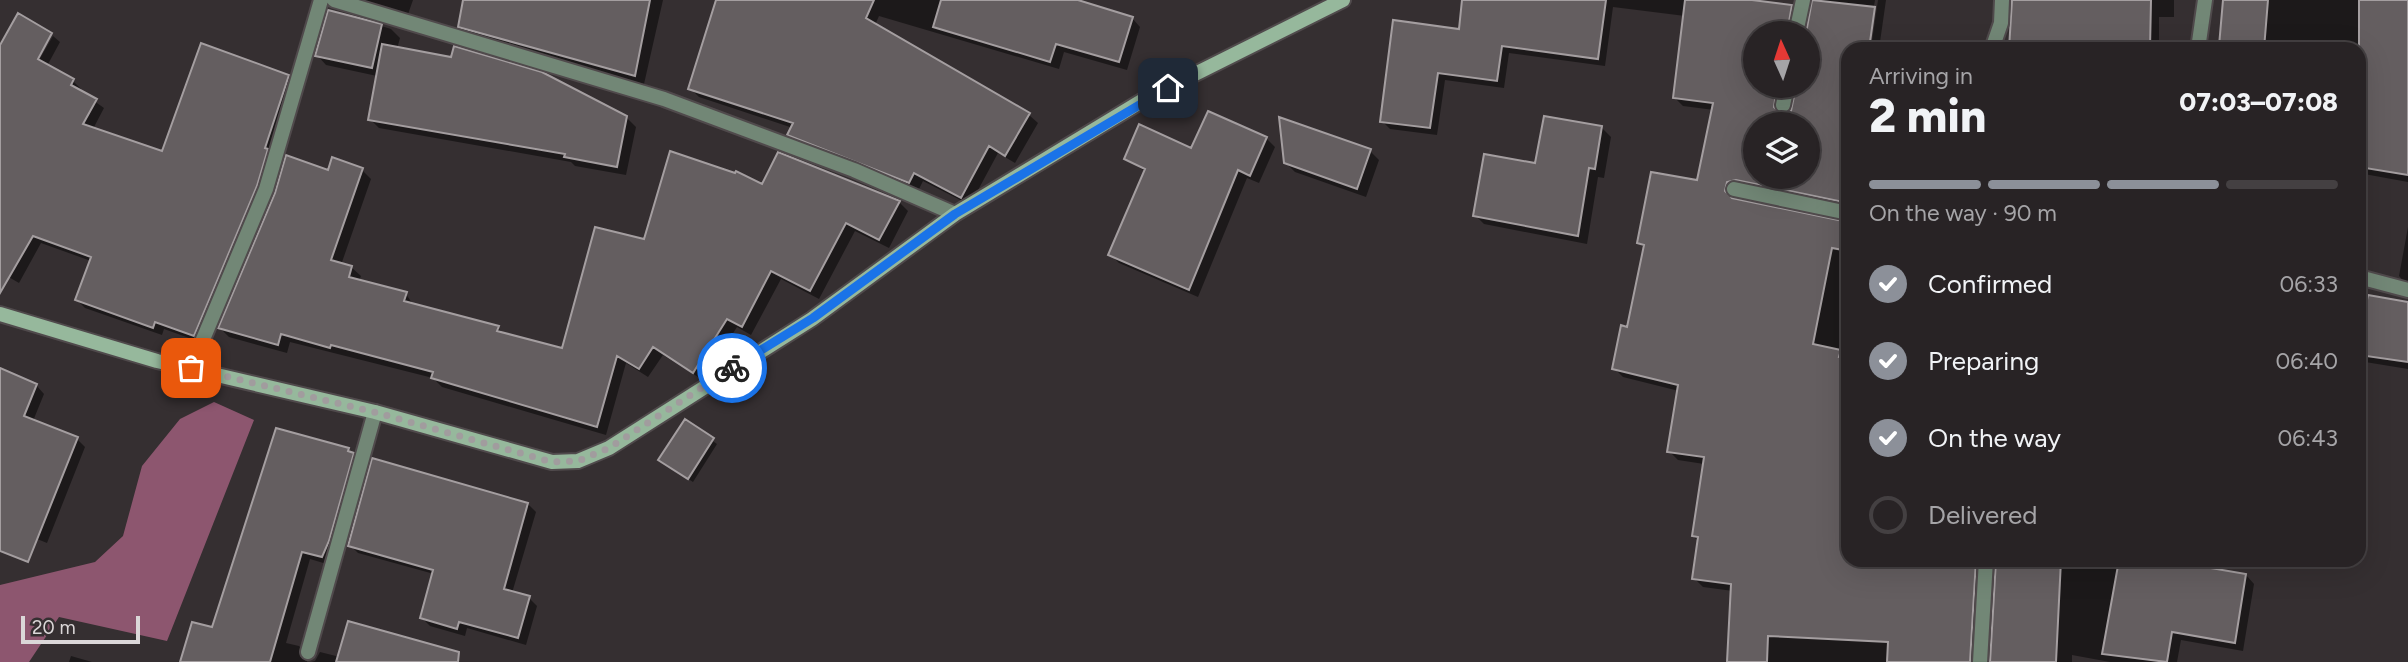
<!DOCTYPE html>
<html lang="en">
<head>
<meta charset="utf-8">
<style>
  :root { --surface:#282325; --page:#342f32; --text:#f1f3f6; --muted:#a5a4a7; --line:#444042; --accent:#8c9099 }
  body { margin:0; font-family:Figtree,sans-serif; background:var(--page); color:var(--text); height:100vh; display:flex; flex-direction:column; font-size:26px; white-space:nowrap }
  * { box-sizing:border-box; margin:0 }
  p { font-size:23px; color:var(--muted) }
  .icon { flex:none; width:38px; height:38px; fill:none; stroke:currentColor; stroke-width:2; stroke-linecap:round; stroke-linejoin:round }
  .map { position:relative; flex:1; overflow:hidden }
  .drawer { position:absolute; left:1841px; top:42px; width:525px; height:525px; display:flex; flex-direction:column; background:var(--surface); border-radius:21px; box-shadow:0 7px 28px #0002,0 0 0 2px var(--line) }
  .drawer>* { flex:none }
  .needle { width:46px; rotate:357deg }
  .fabs { position:absolute; left:1743px; top:21px; display:grid; gap:14px }
  .fabs a { display:grid; place-items:center; width:77px; height:77px; border-radius:50%; background:var(--surface); box-shadow:0 7px 28px #0002,0 0 0 2px var(--line); font-size:35px }
  .scale { position:absolute; left:21px; bottom:18px; width:119px; box-sizing:border-box; padding-left:7px; border:4px solid #dbd7d8; border-top:0; font-size:19px; line-height:24px; white-space:nowrap; color:#dbd7d8; -webkit-text-stroke:5px #352f31; paint-order:stroke }
  .pin { position:absolute; display:grid; place-items:center; width:60px; height:60px; color:#fff; margin:-30px; border-radius:14px; box-shadow:0 4px 10px #0006 }
  .courier { position:absolute; display:grid; place-items:center; width:70px; height:70px; margin:-35px; border:5px solid #1a73e8; border-radius:50%; background:#fff; color:#222; box-shadow:0 2px 9px #0007 }
  .headline em { font-style:normal; font-weight:800 }
  .headline div { display:flex; flex-direction:column-reverse }
  .headline { display:flex; align-items:center; justify-content:space-between; height:119px; padding:0 28px }
  h1 { font-size:46px; font-weight:800; line-height:52px }
  .bar { display:grid; grid-template-columns:repeat(4,1fr); gap:10px 7px; align-content:center; height:84px; padding:0 28px }
  .bar i { height:9px; border-radius:5px; background:var(--line) }
  .bar .selected { background:var(--accent) }
  .bar p { grid-column:span 4 }
  ol { padding:0 28px; list-style:none }
  li { display:flex; align-items:center; gap:21px; height:77px }
  li p { margin-inline-start:auto }
  li .icon { padding:7px; border-radius:50%; background:var(--accent); color:#fff; stroke-width:4 }
  li:last-child { color:var(--muted) }
  li i { width:38px; height:38px; border:4px solid var(--line); border-radius:50% }
  .map>svg:first-child { display:block }
  .forest { fill:#8d566f }
  .shadow { fill:#0007; fill-rule:evenodd }
  .building { fill:#645e60; stroke:#a49ea0; stroke-width:2; fill-rule:evenodd }
  .lines { fill:none; stroke-linecap:round; stroke-linejoin:round }
  .street-casing { stroke:#504a4c; stroke-width:18 }
  .secondary-casing { stroke:#504a4c; stroke-width:18 }
  .street { stroke:#728776; stroke-width:14 }
  .secondary { stroke:#96b89c; stroke-width:14 }
  .done { stroke:#a19c9e; stroke-width:7; stroke-dasharray:0 12.6 }
  .route { stroke:#1a73e8; stroke-width:9 }
</style>
</head>
<body>
<div class="map">
<svg width="2408" height="662" viewBox="0 0 2408 662">
  <rect width="100%" height="100%" fill="#352f31"/>
  <path class="forest" d="M214 402 254 420 167 641 59 617 29 662H0V585L95 562 123 536 142 466 180 419Z"/>
  <path class="shadow" d="M351 0H413L407 17Z
    M465 0H663L644 84 469 36 459 26Z
    M717 0H1078L1132 18 1140 27 1127 70 1064 52 1059 69 879 16 875 25 1029 115 1038 123 1015 163 998 153 970 205 923 181 918 191 798 143 789 134 793 128 699 97 690 88Z
    M1464 0H1738L1791 7 1800 15 1797 33H1755V86H1796L1789 88 1782 115 1786 116 1794 108 1798 86H1808L1807 33 1817 0H1875L1867 48H1871L1878 0H1886L1880 42 1922 49H1848V209L1736 191 1732 198 1734 201 1848 223V560H1994L1985 569 1979 662H1729L1733 591 1703 587 1694 578 1699 542 1693 536 1704 464 1678 460 1669 451 1679 391 1623 377 1614 368 1628 329 1645 249 1639 243 1698 182 1714 110 1683 106 1674 97 1685 16 1613 7 1605 66 1509 53 1504 88 1445 80 1437 135 1390 129 1382 121 1460 31ZM1755 124H1808V177H1755Z
    M2012 0H2174V17H2159V49H2010Z
    M2225 0H2408V182L2364 174 2359 169V49H2221Z
    M330 10 391 29 400 38 397 49 626 117 636 127 626 175 575 166 571 162 379 128 370 119 377 76 326 65 317 55Z
    M18 16 51 34 32 66 35 67 53 36 60 42 47 66 73 81 81 89 80 91 104 108 93 129 163 153 288 76 297 85 203 343 164 329 162 335 85 308 77 300 91 261 41 243 19 283 0 272V43Z
    M1602 128 1611 137 1604 178 1598 177 1587 244 1484 224 1475 215 1537 165Z
    M1266 138 1275 147 1259 183 1247 178 1198 297 1119 263 1110 254 1146 172 1126 159Z
    M1370 151 1379 160 1366 197 1295 172 1285 162Z
    M362 170 371 179 341 265 351 267 361 276 359 281 406 294 414 306 498 328 505 335 563 351 645 241 763 186 899 202 908 211 889 248 855 231 819 299 781 279 751 335 737 327 703 380 663 355 648 377 626 363 606 435 442 387 433 378 290 342 287 353 229 337 220 328 329 172Z
    M2408 227V286L2399 276Z
    M2359 296 2408 301V369L2359 361Z
    M0 370 36 385 44 394 33 421 77 439 85 447 47 543 0 524Z
    M685 422 717 444 693 482 665 464Z
    M348 450 361 463 330 565 310 559 286 643 299 646 308 655 307 662H182L213 629Z
    M528 504 536 512 512 593 529 598 537 606 526 645 467 628 465 636 430 626 422 618 434 574 358 553 350 545Z
    M1997 560H2150L2246 575 2254 584 2243 651 2181 640 2177 662H2110L2072 655V662H1991Z
    M320 652 340 657 427 662H311L315 661Z
    M71 656 92 662H69Z"/>
  <path class="building" d="M463 0H650L635 76 458 27Z
    M716 0H874L866 18 1030 113 1005 156 989 146 961 198 914 173 909 183 787 135 793 123 688 89Z
    M941 0H1078L1133 17 1119 62 1056 44 1050 62 933 27Z
    M1462 0H1606L1598 59 1502 46 1497 81 1438 73 1430 128 1380 122 1393 20 1459 29Z
    M1685 0H1752L1792 5 1787 33H1755V86H1777L1774 107 1782 114 1791 111 1796 86H1808L1806 33 1812 0 1875 7 1869 49H1848V203L1736 180 1727 182 1725 191 1732 198 1848 222V251L1832 248 1813 344 1841 350 1839 357 1848 358V560H1976L1970 662H1887L1888 642 1768 636 1767 662H1727L1731 584 1692 579 1698 537 1692 536 1704 457 1667 452 1678 385 1612 369 1621 325 1627 327 1644 245 1637 243 1651 172 1697 180 1713 103 1673 98ZM1755 124H1808V177H1755Z
    M2012 0H2151L2150 49H2009Z
    M2223 0H2268L2264 49 2219 46Z
    M2359 0H2408V175L2359 167Z
    M328 10 382 24 372 68 315 56Z
    M18 13 52 33 38 59 74 79 71 85 97 99 83 124 162 151 201 43 289 75 265 148 268 149 257 186 194 336 155 322 153 328 75 300 91 257 33 236 0 293V45Z
    M382 44 451 57 454 46 542 72 627 116 617 167 564 157 565 154 368 120Z
    M1208 111 1267 137 1250 176 1238 170 1189 290 1108 255 1145 169 1124 159 1139 124 1191 148Z
    M1544 116 1602 126 1595 169 1589 168 1578 236 1473 216 1484 154 1535 163Z
    M1279 117 1371 149 1357 189 1284 163Z
    M670 151 735 173 736 171 762 184 778 152 900 201 879 240 846 223 810 291 771 271 742 327 727 319 693 373 653 347 639 369 617 356 597 427 431 378 433 372 331 345 330 348 281 334 278 345 218 328 275 193 286 155 328 170 332 157 363 168 331 260 352 266 349 277 407 292 404 301 499 326 497 331 562 348 595 227 644 239Z
    M2368 295 2408 302V362L2359 355V299L2367 300Z
    M0 368 37 384 24 416 78 437 28 562 0 551Z
    M685 419 714 438 688 479 658 460Z
    M276 428 349 448 348 451 354 453 329 541 322 557 302 552 270 662H180L192 622 212 627Z
    M372 458 528 503 504 589 530 596 518 638 459 622 457 629 420 618 433 570 348 546Z
    M1996 560H2061L2056 662H1990Z
    M2119 560H2164L2246 574 2235 643 2172 632 2167 662 2102 654Z
    M348 621 459 652 458 662H336Z"/>
  <g class="lines">
    <g class="street-casing">
      <path id="street" d="M334 0 664 99 854 170 955 214
        M1796 33 1803 0
        M1992 49 2001 23 2002 0
        M2198 49 2205 0
        M1783 105 1787 86
        M1734 189 1848 213
        M2359 277 2408 290
        M191 368 266 189 321 0
        M308 652 375 412
        M1980 662 1986 560"/>
    </g>
    <g class="secondary-casing">
      <path id="secondary" d="M0 314 157 361 375 412 552 462 578 461 609 448 812 319 955 214 1145 99 1343 0"/>
    </g>
    <use href="#street" class="street"/>
    <use href="#secondary" class="secondary"/>
  </g>
  <g class="lines">
    <path class="done" d="M191 368 374 412 552 462 578 461 609 448 732 368"/>
    <path class="route" d="M732 368 813 318 955 214 1168 88"/>
  </g>
</svg>
<div class="fabs">
<a><svg class="needle" viewBox="-14 -14 28 28"><path d="M0-13l5 13h-10z" fill="#e53935"/><path d="M0 13l5-13h-10z" fill="#a5a4a7"/></svg></a>
<a><svg class="icon" aria-label="layers" viewBox="0 0 24 24"><path d="M12 4l9 5-9 5-9-5zM3 14l9 5 9-5"/></svg></a>
</div>
<div class="scale">20 m</div>
<div class="pin" style="left:191px;top:368px;background:#ea580c"><svg class="icon" aria-label="bag" viewBox="0 0 24 24"><path d="M5 8h14l-1 12H6zM9 8a3 3 0 0 1 6 0"/></svg></div>
<div class="pin" style="left:1168px;top:88px;background:#1f2937"><svg class="icon" aria-label="home" viewBox="0 0 24 24"><path d="M3 11l9-7 9 7M6 9v11h12V9"/></svg></div>
<div class="courier" style="left:732px;top:368px"><svg class="icon" aria-label="bike" viewBox="0 0 24 24"><circle cx="6" cy="16" r="4"/><circle cx="18" cy="16" r="4"/><path d="M6 16l4-8h5l3 8M10 8l3 8H6M13 5h3"/></svg></div>
<section class="drawer">
<div class="headline"><div><h1>2 min</h1><p>Arriving in</p></div><em>07:03–07:08</em></div>
<div class="bar"><i class="selected"></i><i class="selected"></i><i class="selected"></i><i></i><p>On the way · 90 m</p></div>
<ol>
<li><svg class="icon" aria-label="check" viewBox="0 0 24 24"><path d="M5 12l5 5 9-10"/></svg>Confirmed<p>06:33</p></li>
<li><svg class="icon" aria-label="check" viewBox="0 0 24 24"><path d="M5 12l5 5 9-10"/></svg>Preparing<p>06:40</p></li>
<li><svg class="icon" aria-label="check" viewBox="0 0 24 24"><path d="M5 12l5 5 9-10"/></svg>On the way<p>06:43</p></li>
<li><i></i>Delivered</li>
</ol>
</section>
</div>
</body>
</html>
